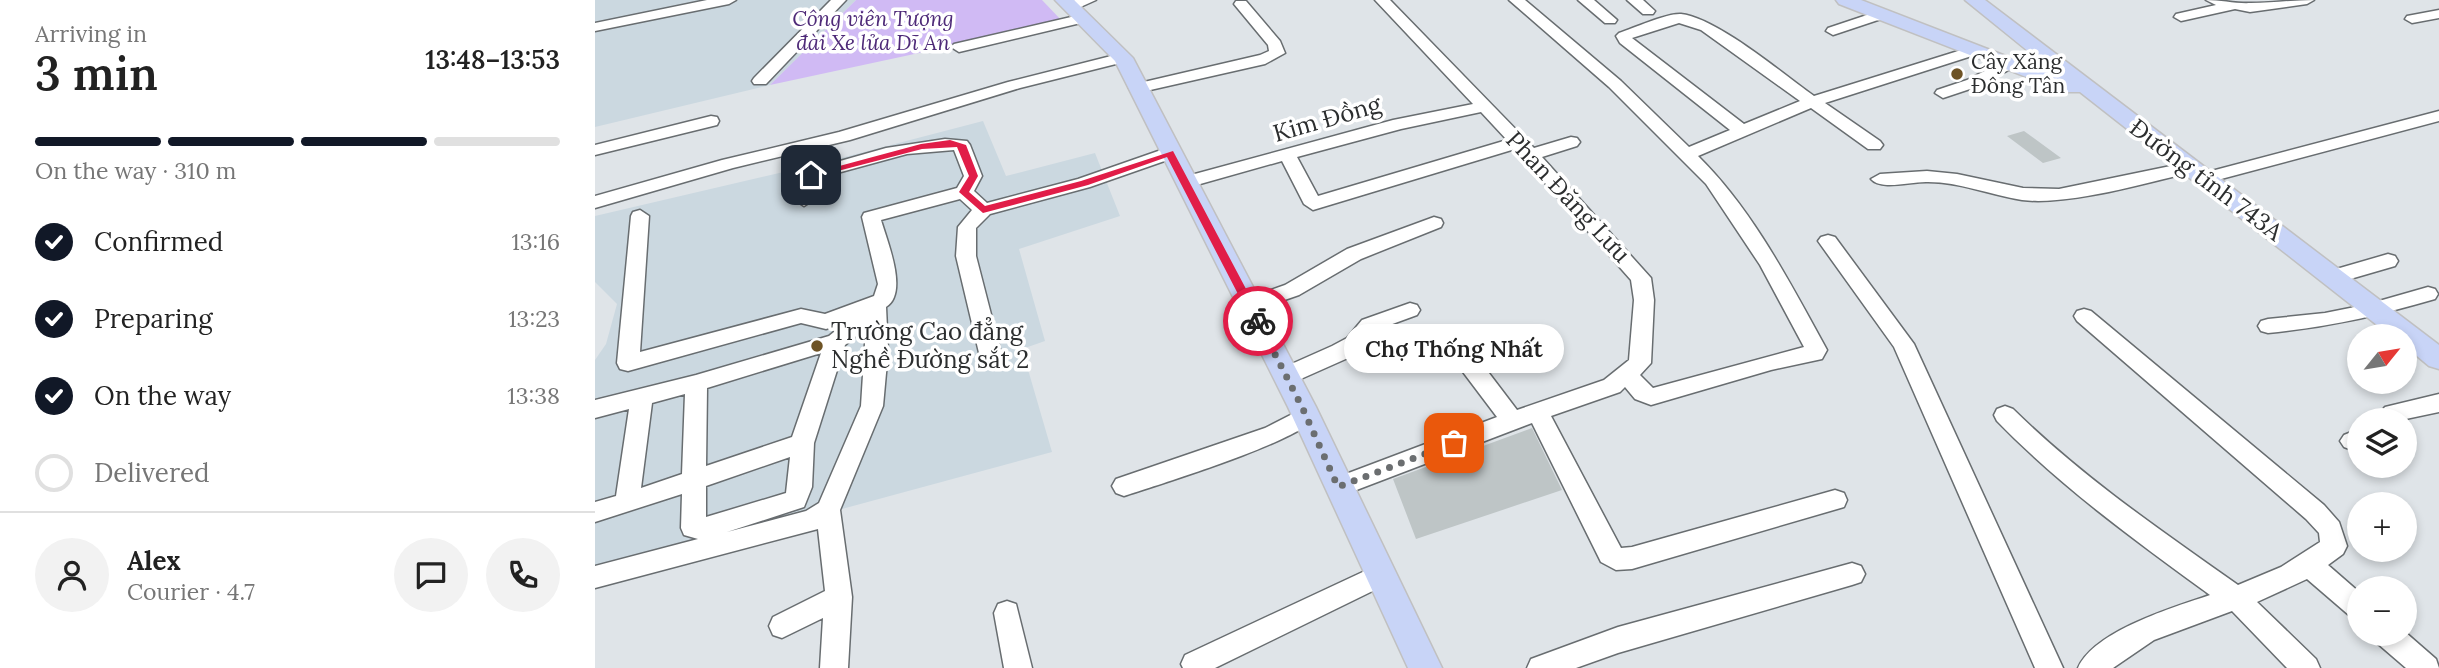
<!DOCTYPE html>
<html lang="en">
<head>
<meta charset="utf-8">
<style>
  :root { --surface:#fff; --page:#f2f2f2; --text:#222; --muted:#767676; --line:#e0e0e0; --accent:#111827 }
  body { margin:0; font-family:Lora,serif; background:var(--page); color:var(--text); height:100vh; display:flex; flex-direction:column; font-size:26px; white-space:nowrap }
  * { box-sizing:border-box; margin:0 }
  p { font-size:23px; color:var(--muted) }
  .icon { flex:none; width:38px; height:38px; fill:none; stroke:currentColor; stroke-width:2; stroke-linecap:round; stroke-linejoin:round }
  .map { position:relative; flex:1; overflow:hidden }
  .sheet { display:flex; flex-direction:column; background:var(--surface); width:595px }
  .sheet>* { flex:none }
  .needle { width:46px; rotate:60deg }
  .controls { position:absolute; left:1752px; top:324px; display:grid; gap:14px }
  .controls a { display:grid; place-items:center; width:70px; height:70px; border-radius:50%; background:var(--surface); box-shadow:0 4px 10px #0003; font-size:35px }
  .pin { position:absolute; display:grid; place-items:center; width:60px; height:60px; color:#fff; margin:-30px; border-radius:14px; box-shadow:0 4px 10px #0006 }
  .courier { position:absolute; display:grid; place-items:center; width:70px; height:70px; margin:-35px; border:5px solid #e11d48; border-radius:50%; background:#fff; color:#222; box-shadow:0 2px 9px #0007 }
  .bubble { position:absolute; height:49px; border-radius:24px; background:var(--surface); box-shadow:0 4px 10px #0003; font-size:23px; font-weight:600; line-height:49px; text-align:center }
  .head em { font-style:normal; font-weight:600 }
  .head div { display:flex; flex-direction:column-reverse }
  .head { display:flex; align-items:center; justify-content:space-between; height:119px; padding:0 35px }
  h1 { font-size:46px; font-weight:600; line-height:52px }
  .bar { display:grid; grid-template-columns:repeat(4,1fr); gap:10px 7px; align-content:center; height:84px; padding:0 35px }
  .bar i { height:9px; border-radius:5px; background:var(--line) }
  .bar .current { background:var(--accent) }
  .bar p { grid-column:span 4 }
  .line { display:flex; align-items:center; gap:18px; padding:0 35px; border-top:2px solid var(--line) }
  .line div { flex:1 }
  .round { display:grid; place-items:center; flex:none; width:74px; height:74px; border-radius:37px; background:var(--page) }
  ol { padding:0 35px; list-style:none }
  li { display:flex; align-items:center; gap:21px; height:77px }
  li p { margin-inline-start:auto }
  li .icon { padding:7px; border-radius:50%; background:var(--accent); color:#fff; stroke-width:4 }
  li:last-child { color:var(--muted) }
  li i { width:38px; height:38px; border:4px solid var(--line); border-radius:50% }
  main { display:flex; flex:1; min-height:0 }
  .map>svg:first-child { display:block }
  .built { fill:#cbd8e0 }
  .green { fill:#d0baf4 }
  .building { fill:#bec5c6 }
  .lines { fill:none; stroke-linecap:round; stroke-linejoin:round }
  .minor-casing { stroke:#686d70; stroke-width:3 }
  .major-casing { stroke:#c0c0c1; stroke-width:3 }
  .minor { fill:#fff; fill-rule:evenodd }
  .major { fill:#c8d4f7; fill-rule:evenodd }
  .route { fill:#e11d48 }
  .done { stroke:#6b6e70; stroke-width:7; stroke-dasharray:0 12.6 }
  .poi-dot { fill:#6e5325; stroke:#fff; stroke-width:2.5 }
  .labels { text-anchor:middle; stroke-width:7; stroke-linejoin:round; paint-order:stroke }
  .far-park-label { font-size:21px; font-style:italic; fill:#4e2a78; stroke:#fff }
  .far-poi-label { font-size:21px; fill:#2c2e2f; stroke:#fff; text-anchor:start }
  .street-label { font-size:24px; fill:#2c2e2f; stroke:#fff }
  .poi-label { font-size:24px; fill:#2c2e2f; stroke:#fff; text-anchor:start }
</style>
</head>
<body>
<main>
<section class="sheet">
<div class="head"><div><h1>3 min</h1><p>Arriving in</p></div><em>13:48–13:53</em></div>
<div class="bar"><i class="current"></i><i class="current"></i><i class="current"></i><i></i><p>On the way · 310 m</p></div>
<ol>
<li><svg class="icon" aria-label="check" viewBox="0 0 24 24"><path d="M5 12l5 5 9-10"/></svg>Confirmed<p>13:16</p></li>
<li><svg class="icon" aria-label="check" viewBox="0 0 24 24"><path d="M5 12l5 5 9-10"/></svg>Preparing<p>13:23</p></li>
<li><svg class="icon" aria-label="check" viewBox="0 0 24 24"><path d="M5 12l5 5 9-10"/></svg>On the way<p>13:38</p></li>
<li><i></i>Delivered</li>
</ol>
<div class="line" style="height:126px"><a class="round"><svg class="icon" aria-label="person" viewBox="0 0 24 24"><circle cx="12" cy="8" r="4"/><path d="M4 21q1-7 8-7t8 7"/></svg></a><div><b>Alex</b><p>Courier · 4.7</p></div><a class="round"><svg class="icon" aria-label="chat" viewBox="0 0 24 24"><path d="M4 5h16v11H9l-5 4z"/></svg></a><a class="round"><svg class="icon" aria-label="phone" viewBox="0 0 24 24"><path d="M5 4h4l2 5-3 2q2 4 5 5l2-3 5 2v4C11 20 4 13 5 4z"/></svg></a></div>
</section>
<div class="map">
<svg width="1844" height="668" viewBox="0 0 1844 668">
  <rect width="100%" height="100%" fill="#dfe4e8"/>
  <path class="built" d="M0 0H261L175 85 0 127Z
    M388 121 411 176 500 153 525 216 424 249 450 341 427 349 457 452 0 576V360L11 344 22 304 0 282V216L223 164Z"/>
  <path class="green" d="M261 0H447L468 22 175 85Z"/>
  <path class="building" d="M1429 131 1466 158 1448 163 1412 136Z
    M937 428 967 490 821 539 798 479Z"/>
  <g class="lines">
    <g class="minor-casing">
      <path id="minor" d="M112 0H141L134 4 0 31V23Z
        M236 0H251L171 84H159L157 81 159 78Z
        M480 0H501L481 9H471L469 6Z
        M780 0H795L939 148 976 137 982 138 985 142 982 146 947 157 1056 278 1059 300 1056 363 1045 375 1058 388 1209 347 1165 265 1111 184 1014 87 914 0H930L1026 81 1094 147 1135 130 1025 43 1021 36 1024 33C1039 28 1072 13 1086 14 1122 18 1188 74 1219 96L1376 47H1386L1389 50 1386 53 1230 103 1285 141 1288 145 1285 149H1273L1216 108 1103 156C1158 210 1195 283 1232 350L1227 359 1176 370 1056 405 1040 399 1030 387 1025 392 956 416 1026 548 1037 547 1240 490 1249 493 1252 500 1249 507 1037 569 1021 570 1006 562 937 423 751 494 743 497 735 494 731 487 735 480 902 417 865 368 862 362 865 356 873 354 881 356 922 410 1009 380 1034 360 1039 300 1036 280 920 149 718 210 709 204 687 161 591 188 585 186 582 182 585 178 798 120 878 104ZM1084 23 1106 30 1205 101 1149 124 1037 38ZM886 112 912 140 723 196 702 157 806 129Z
        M983 0H999L1022 20 1020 23H1010Z
        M1032 0H1048L1060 11 1058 14H1048Z
        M1611 0C1626 0 1642 4 1656 3 1677 3 1698 0 1719 0L1712 4 1655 12 1640 9 1586 21 1579 17 1581 14 1621 5Z
        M641 1H651L685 41 690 53 670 64 542 93 536 91 534 88 536 85 665 55 674 51 673 45 639 4Z
        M1287 10 1292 11 1294 14 1292 17 1238 35 1231 31 1233 28Z
        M1844 10V18L1817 23 1810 19 1812 16Z
        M489 14 496 18 494 21 364 52 356 47 359 44Z
        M528 53 536 58 533 61 425 88 255 140 138 168 0 208V196L127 160 244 132 413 82Z
        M1415 58 1421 60 1423 63 1421 66 1384 86 1348 98 1340 93 1342 90 1372 80Z
        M1844 111V121L1611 183 1602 178 1605 174Z
        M116 116 122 117 124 121 122 125 0 155V145Z
        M350 139 372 141 375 145 387 176 379 191 392 203 483 179 569 149H581L584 153 581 157 495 187 395 214 381 228V256L407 357 404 363 396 365 388 363 385 357 361 256 363 227 377 210 365 199 286 220C292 241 314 293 291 307L293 351 288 406 245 510 257 597 253 668H225L228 618 187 638 178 635 174 626 178 617 230 591 223 529 0 588V566L103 539 89 535 86 528 87 494 0 522V502L21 496 34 409 0 418V400L101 375 234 336 250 323 231 329 206 323 33 371 25 369 22 363 36 216 38 212 45 210 54 216 45 352 206 309 230 314 279 296 283 284 267 217 269 213 362 188 369 176 359 150 312 154 224 178 218 200 209 206 200 200 210 171 291 148ZM271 328 266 406 224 503 211 511 132 532 209 507 217 487 219 443 250 345ZM226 353 197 437 111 466 112 388ZM90 394 87 474 46 488 57 403ZM195 457 191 493 111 517V486Z
        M1595 162 1601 163 1604 167 1601 171C1555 182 1473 206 1427 200 1395 195 1365 182 1333 182 1318 181 1286 191 1276 179L1285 174 1332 171 1362 174 1428 188 1464 189Z
        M839 217 846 219 848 223 846 227 766 259 704 295 655 312 648 310 645 305 648 300 690 285 752 249Z
        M1233 235 1240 237 1319 344 1468 668H1440L1299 347 1223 241 1226 237Z
        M1793 254 1800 256 1803 261 1800 266 1738 284 1731 282 1728 277 1731 272Z
        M1833 287 1840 289 1843 294 1840 299C1781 316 1735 327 1673 333L1666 331 1663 326 1666 321 1673 319 1730 313 1770 305Z
        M815 303 822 305 825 310 822 315 781 330 766 348 753 358 699 382 691 384 683 382 680 376 683 370 737 346 752 338 767 320Z
        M1489 309 1496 311 1729 505 1744 522 1752 546 1748 554 1733 565 1764 592V620L1755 616 1712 579 1662 602 1721 659 1725 668H1692L1637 611 1559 640 1518 668H1483C1499 631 1579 607 1615 595 1541 541 1466 487 1402 421L1399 415 1402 409 1410 406 1418 409C1486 476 1565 530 1643 585L1686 567 1725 542 1724 533 1711 519 1482 321 1479 316 1482 311Z
        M1844 394V412L1806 420H1779L1790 407Z
        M711 407 719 410 722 416C709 440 562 485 529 496L521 493 517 486 521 479 670 428Z
        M1764 429V448L1757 450 1749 447 1745 441 1749 435Z
        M787 563 796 566 800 574 796 582 620 668H588L586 664 590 655Z
        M1257 563 1266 566 1270 574 1266 582 1257 585 1023 653 981 668H932L936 659 1023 627Z
        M412 601 421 604 437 668H409L399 613 403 604Z
        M1810 632 1841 659 1844 668H1811L1782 643 1779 634Z"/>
    </g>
    <g class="major-casing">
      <path id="major" d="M460 0H479L538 58 721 407 847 668H813L693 407 520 61Z
        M1241 0H1266L1465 77 1370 0H1390L1844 345V369L1834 366 1810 346V336H1796L1485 92H1470L1244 4Z"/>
    </g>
    <use href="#minor" class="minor"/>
    <use href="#major" class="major"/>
  </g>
  <path class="route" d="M355 140 371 145 383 176 374 192 390 206 486 181 578 151 668 321 667 324H659L657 321 572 157 493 185 388 213 364 192 374 176 362 147 327 149 216 178 211 175 326 144Z"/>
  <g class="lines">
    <path class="done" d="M663 321 707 407 743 487 859 443"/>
  </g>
  <g class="poi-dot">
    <circle cx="1362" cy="74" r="7"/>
    <circle cx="222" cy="346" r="7"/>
  </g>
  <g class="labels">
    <g class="far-park-label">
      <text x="278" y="26">Công viên Tượng<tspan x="278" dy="24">đài Xe lửa Dĩ An</tspan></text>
    </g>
    <g class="far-poi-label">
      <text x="1376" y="69">Cây Xăng<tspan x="1376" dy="24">Đông Tân</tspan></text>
    </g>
    <g class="street-label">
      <text transform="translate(732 119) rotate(-16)" y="8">Kim Đồng</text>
      <text transform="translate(1611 180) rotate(37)" y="8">Đường tỉnh 743A</text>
      <text transform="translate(973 197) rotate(47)" y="8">Phan Đăng Lưu</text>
    </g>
    <g class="poi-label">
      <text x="236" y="340">Trường Cao đẳng<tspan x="236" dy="28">Nghề Đường sắt 2</tspan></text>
    </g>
  </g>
</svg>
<div class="controls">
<a><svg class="needle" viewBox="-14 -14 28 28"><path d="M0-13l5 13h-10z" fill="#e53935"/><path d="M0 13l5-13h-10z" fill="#767676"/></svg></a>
<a><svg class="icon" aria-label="layers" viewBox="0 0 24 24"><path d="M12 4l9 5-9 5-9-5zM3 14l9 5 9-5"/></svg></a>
<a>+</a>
<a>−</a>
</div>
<div class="pin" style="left:859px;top:443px;background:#ea580c"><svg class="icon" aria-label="bag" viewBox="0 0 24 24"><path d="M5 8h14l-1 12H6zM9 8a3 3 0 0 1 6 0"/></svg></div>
<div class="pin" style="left:216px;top:175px;background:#1f2937"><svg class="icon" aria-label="home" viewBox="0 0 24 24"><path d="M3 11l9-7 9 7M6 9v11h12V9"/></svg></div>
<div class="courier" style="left:663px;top:321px"><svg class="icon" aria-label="bike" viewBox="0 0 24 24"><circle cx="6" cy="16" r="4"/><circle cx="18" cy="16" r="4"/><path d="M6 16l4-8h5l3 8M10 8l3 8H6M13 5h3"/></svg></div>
<div class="bubble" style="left:749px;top:324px;width:220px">Chợ Thống Nhất</div>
</div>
</main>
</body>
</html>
